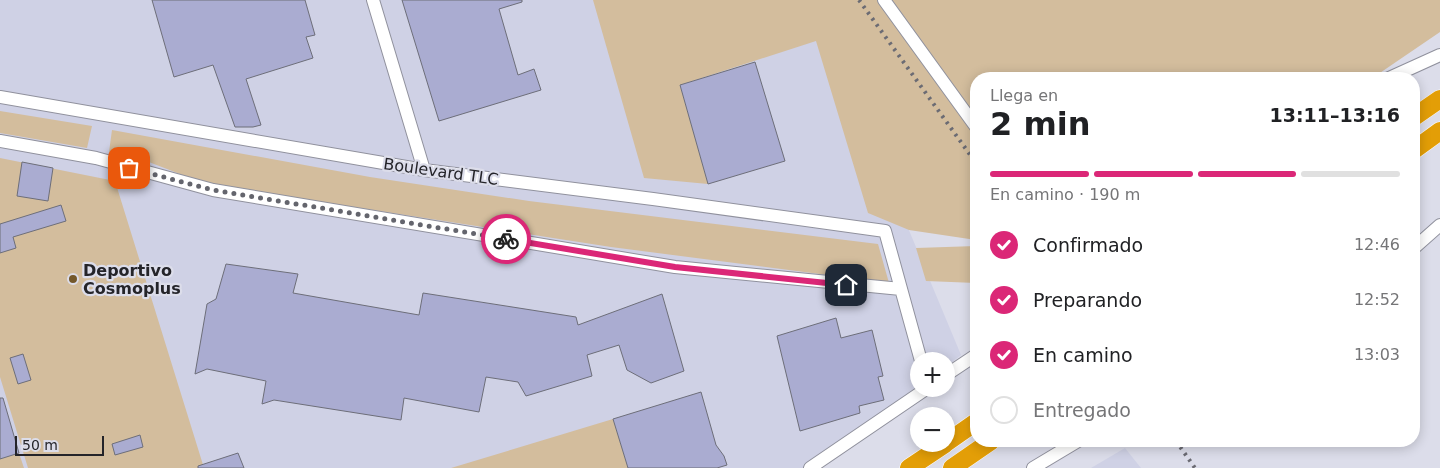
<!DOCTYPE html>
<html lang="es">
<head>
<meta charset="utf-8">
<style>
  :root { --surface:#fff; --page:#f2f2f2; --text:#202124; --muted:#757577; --line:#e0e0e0; --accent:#db2777 }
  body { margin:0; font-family:"DejaVu Sans",sans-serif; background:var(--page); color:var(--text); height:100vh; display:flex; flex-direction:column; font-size:19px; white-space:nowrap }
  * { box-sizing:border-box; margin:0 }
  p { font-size:16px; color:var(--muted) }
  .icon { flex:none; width:28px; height:28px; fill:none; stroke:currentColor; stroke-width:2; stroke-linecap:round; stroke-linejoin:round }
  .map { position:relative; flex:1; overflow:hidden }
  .side { position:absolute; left:970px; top:72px; width:450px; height:375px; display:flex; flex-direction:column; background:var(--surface); border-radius:20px; box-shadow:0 2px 12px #0003 }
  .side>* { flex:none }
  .fabs { position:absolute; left:910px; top:352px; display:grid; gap:10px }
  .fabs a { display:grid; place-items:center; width:45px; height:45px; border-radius:50%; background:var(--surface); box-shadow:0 2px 12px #0003; font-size:25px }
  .scale { position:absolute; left:15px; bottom:12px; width:89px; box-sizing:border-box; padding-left:5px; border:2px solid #242429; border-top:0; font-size:14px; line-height:18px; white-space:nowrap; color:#242429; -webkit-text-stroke:4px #dcddea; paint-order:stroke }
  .pin { position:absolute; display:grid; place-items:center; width:42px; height:42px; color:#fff; margin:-21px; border-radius:10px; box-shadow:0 2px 8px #0006 }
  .courier { position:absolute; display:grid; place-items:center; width:50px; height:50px; margin:-25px; border:4px solid #db2777; border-radius:50%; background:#fff; color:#222; box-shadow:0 1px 6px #0007 }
  .overview em { font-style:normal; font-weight:700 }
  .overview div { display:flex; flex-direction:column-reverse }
  .overview { display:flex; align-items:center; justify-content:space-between; height:85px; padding:0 20px }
  h1 { font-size:32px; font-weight:700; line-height:38px }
  .bar { display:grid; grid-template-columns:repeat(4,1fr); gap:8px 5px; align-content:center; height:60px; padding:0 20px }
  .bar i { height:6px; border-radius:4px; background:var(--line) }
  .bar .on { background:var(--accent) }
  .bar p { grid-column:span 4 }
  ol { padding:0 20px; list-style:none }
  li { display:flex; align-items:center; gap:15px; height:55px }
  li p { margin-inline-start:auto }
  li .icon { padding:5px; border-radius:50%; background:var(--accent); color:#fff; stroke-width:4 }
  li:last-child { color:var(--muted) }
  li i { width:28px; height:28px; border:2px solid var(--line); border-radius:50% }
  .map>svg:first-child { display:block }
  .built { fill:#cfd1e5 }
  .green { fill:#d3bd9d }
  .building { fill:#aaacd1; stroke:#6d6e79 }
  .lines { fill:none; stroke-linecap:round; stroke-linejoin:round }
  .minor-casing { stroke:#90919d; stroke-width:14 }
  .highway-casing { stroke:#fff; stroke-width:19 }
  .minor { stroke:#fff; stroke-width:12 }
  .highway { stroke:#e39e07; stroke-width:18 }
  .rail { stroke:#6b6b73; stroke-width:4; stroke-dasharray:2.5 5; stroke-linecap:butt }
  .done { stroke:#64656d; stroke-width:5; stroke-dasharray:0 9 }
  .route { stroke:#db2777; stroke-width:6 }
  .poi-dot { fill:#74582b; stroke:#dcddea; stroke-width:2 }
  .labels { text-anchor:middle; stroke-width:4.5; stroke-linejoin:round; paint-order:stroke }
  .street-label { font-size:16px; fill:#242429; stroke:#dcddea }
  .poi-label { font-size:16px; font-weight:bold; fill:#242429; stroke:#dcddea; text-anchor:start }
</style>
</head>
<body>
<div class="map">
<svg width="1440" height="468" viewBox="0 0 1440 468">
  <rect width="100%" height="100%" fill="#dcddea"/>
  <path class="built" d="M0 0H813L961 355 946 367V361H919V387L810 468H0Z
    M1125 448 1141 468H1091Z"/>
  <path class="green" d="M593 0H1440V32L1371 79H976V240L909 230 868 213 816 41 680 85 708 184 644 178Z
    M0 111 92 126 87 148 0 133Z
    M112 130 370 177 529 201 878 244 889 283 611 247 206 184 141 159 109 152Z
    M0 158 115 181 204 468H28L0 377Z
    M976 246V283L926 281 916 248Z
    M613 419 628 468H451Z
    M19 453 24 468H0V459Z"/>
  <path class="building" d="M152 0H305L315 35 306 37 313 58 246 79 261 125 253 127H235L213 65 174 77Z
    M402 0H522V2L499 9 518 75 534 69 541 90 439 121Z
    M755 62 785 161 708 184 680 85Z
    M22 162 53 168 48 201 17 196Z
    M61 205 66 221 13 237 16 248 0 253V224Z
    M226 264 298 274 293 293 419 315 423 293 576 317 578 325 662 294 684 371 651 383 627 370 619 345 587 355 592 376 526 396 518 382 486 377 479 412 404 398 401 420 274 400 262 404 266 381 207 369 195 374 207 304 216 299Z
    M836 318 841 338 872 330 883 376 878 377 884 400 859 406 860 413 800 431 777 336Z
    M23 354 31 380 18 384 10 358Z
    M701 392 716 445 724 456 727 465 717 468H628L613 419Z
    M0 398H3L19 453 0 459Z
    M140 435 143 447 115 455 112 444Z
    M238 453 244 468H198V466Z"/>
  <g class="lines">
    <g class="minor-casing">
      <path id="minor" d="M373 0 424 170
        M884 0 976 127
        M1387 79 1440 55
        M0 97 424 170 653 199 885 231 921 361
        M0 141 96 158 213 190 675 267 901 289
        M1414 248 1440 225
        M946 375 976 355
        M810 468 926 389
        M1033 468 1078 441"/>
    </g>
    <g class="highway-casing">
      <path id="highway" d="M1414 117 1440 99
        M1414 150 1440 131
        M946 443 976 422
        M909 468 945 444
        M952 468 991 441"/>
    </g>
    <use href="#minor" class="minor"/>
    <use href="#highway" class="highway"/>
    <path class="rail" d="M859 0 976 163
      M1176 441 1195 468"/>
  </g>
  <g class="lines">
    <path class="done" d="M129 168 213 190 506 239"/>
    <path class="route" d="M506 239 675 267 846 285"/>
  </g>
  <circle class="poi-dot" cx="73" cy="279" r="5"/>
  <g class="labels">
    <g class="street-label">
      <text transform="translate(441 171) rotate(8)" y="6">Boulevard TLC</text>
    </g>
    <g class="poi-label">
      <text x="83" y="276">Deportivo<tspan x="83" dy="18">Cosmoplus</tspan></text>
    </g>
  </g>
</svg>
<div class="fabs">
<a>+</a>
<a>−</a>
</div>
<div class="scale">50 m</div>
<div class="pin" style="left:129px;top:168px;background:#ea580c"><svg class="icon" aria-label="bag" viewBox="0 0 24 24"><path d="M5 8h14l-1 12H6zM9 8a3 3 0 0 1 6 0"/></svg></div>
<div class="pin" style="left:846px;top:285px;background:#1f2937"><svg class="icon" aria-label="home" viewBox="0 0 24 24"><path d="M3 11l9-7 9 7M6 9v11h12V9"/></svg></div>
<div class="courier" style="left:506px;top:239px"><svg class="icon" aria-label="bike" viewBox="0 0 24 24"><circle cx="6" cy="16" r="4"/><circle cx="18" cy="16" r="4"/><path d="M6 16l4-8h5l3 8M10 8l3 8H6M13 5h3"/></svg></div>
<section class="side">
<div class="overview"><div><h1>2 min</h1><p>Llega en</p></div><em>13:11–13:16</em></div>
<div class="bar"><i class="on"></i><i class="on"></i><i class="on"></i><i></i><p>En camino · 190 m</p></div>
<ol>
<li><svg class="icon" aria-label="check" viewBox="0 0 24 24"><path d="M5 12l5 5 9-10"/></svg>Confirmado<p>12:46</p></li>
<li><svg class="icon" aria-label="check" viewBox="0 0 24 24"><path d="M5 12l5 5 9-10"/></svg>Preparando<p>12:52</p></li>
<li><svg class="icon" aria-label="check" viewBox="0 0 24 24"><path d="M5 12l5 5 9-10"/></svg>En camino<p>13:03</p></li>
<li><i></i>Entregado</li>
</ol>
</section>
</div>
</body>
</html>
